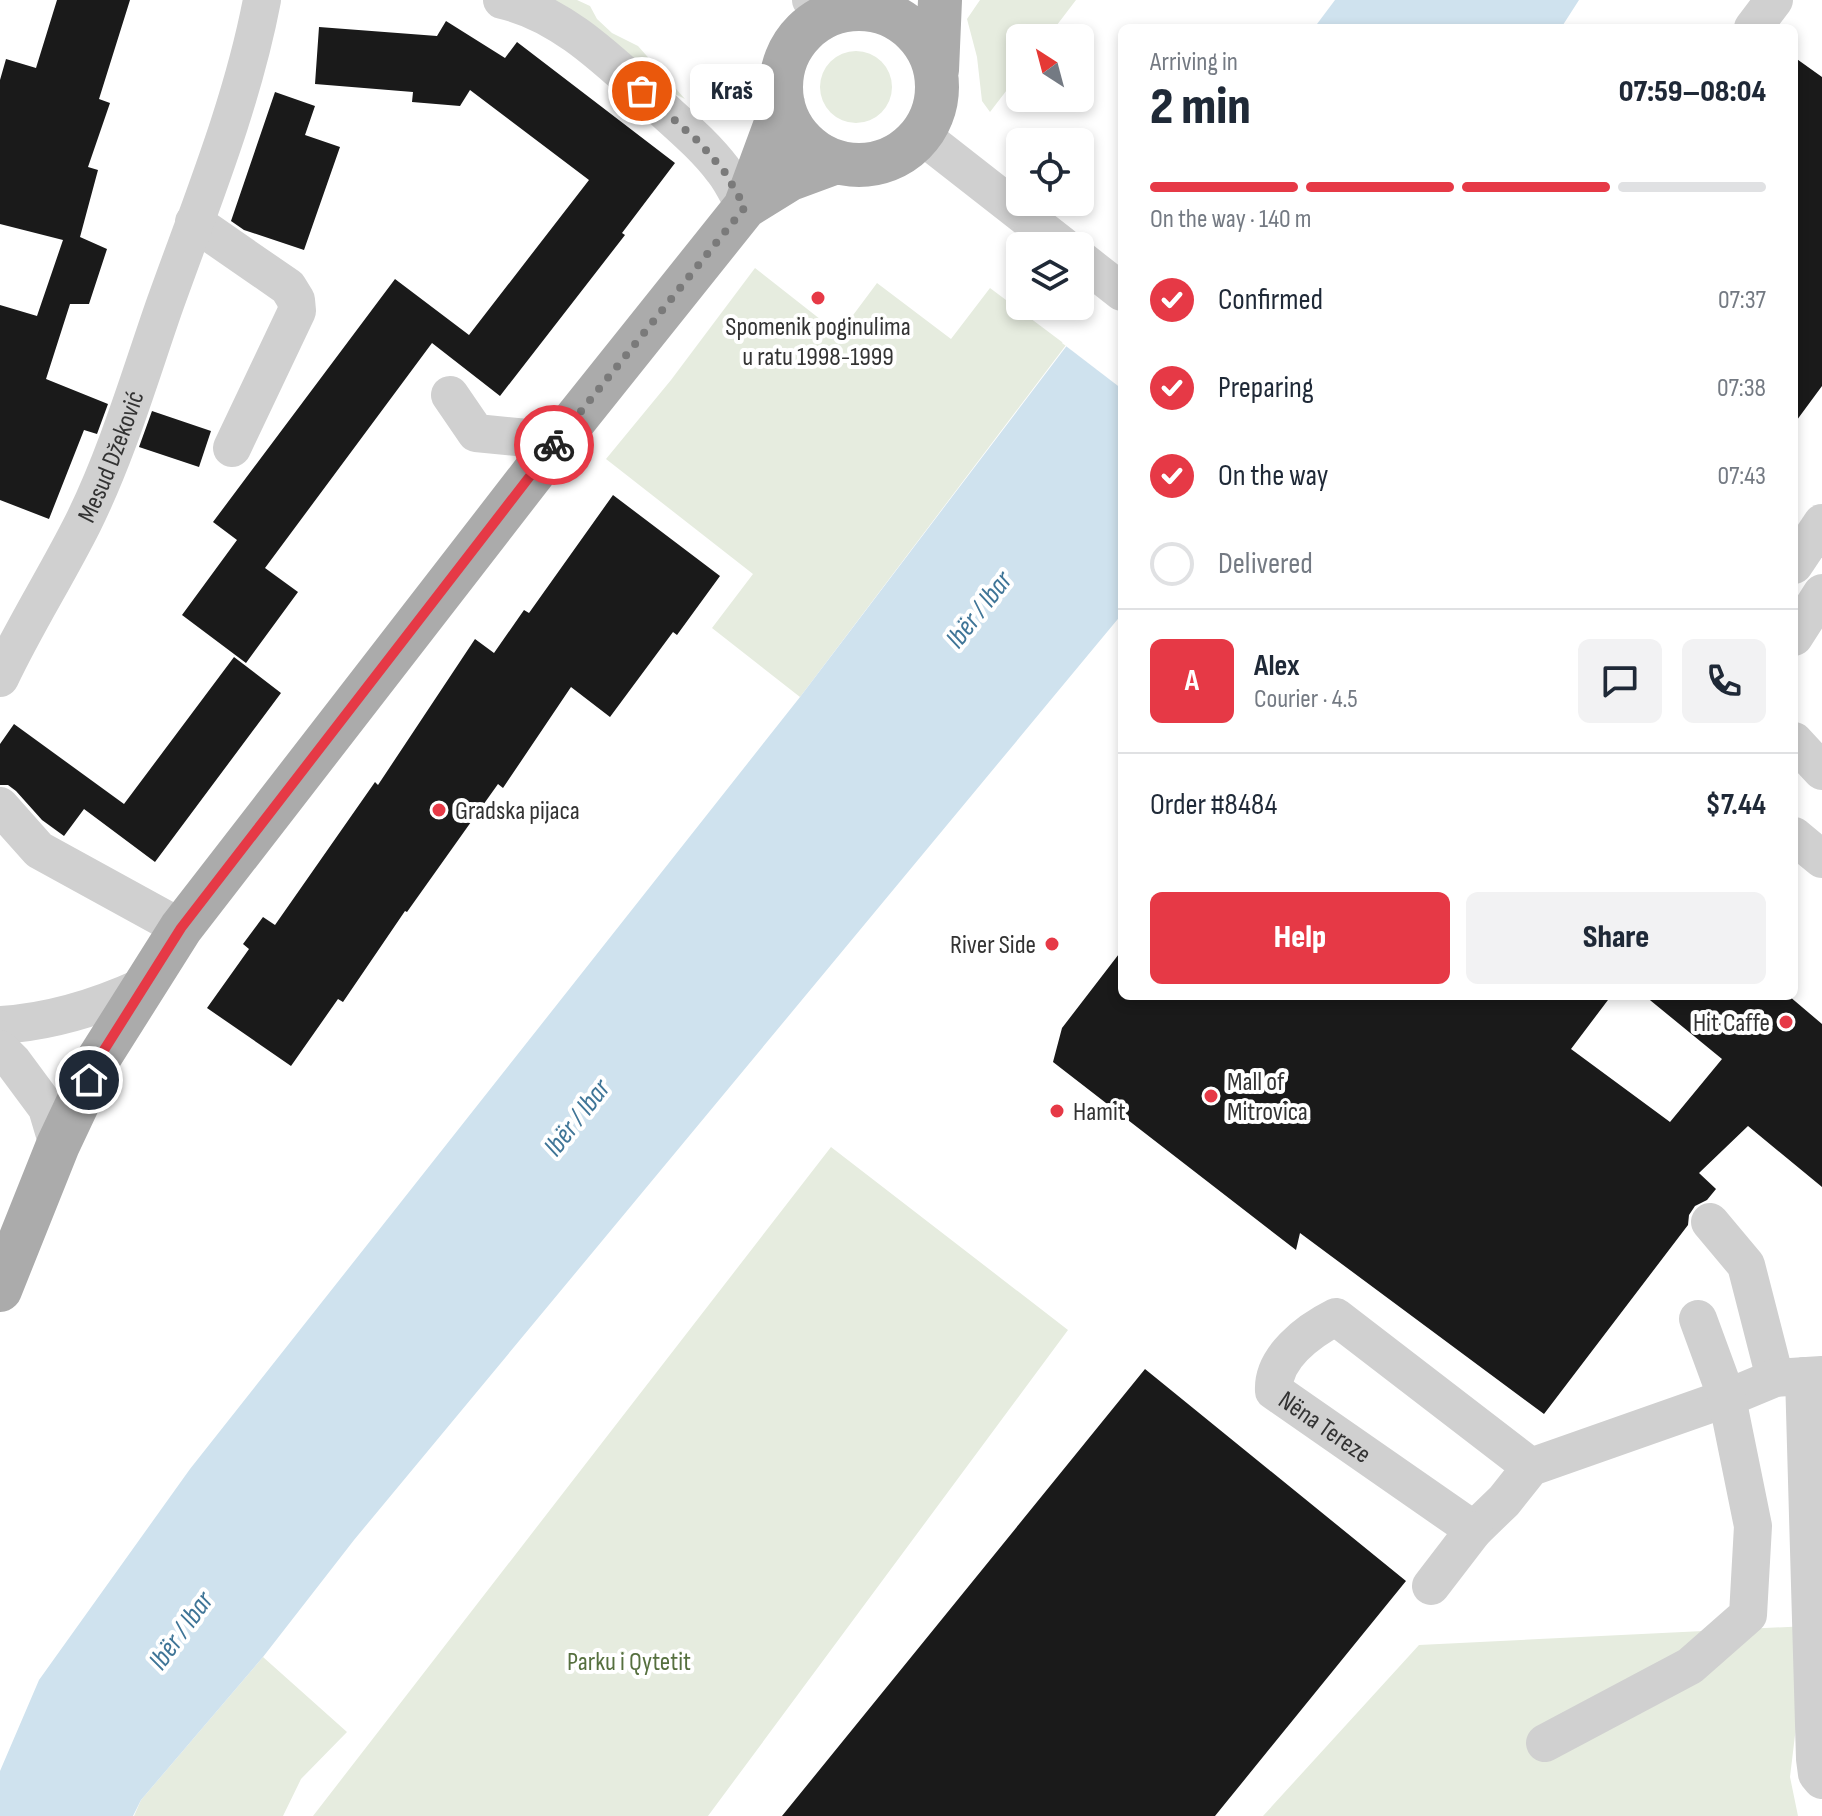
<!DOCTYPE html>
<html lang="en">
<head>
<meta charset="utf-8">
<style>
  :root { --surface:#fff; --page:#f2f2f3; --text:#1f2937; --muted:#747a83; --line:#e0e1e3; --accent:#e63946 }
  body { margin:0; font-family:"Sofia Sans Condensed",sans-serif; background:var(--page); color:var(--text); height:100vh; display:flex; flex-direction:column; font-size:30px; white-space:nowrap }
  * { box-sizing:border-box; margin:0 }
  p { font-size:26px; color:var(--muted) }
  .icon { flex:none; width:44px; height:44px; fill:none; stroke:currentColor; stroke-width:2; stroke-linecap:round; stroke-linejoin:round }
  .map { position:relative; flex:1; overflow:hidden }
  .panel { position:absolute; left:1118px; top:24px; width:680px; height:976px; display:flex; flex-direction:column; background:var(--surface); border-radius:12px; box-shadow:0 4px 12px #0003 }
  .panel>* { flex:none }
  .needle { width:52px; rotate:324deg }
  .controls { position:absolute; left:1006px; top:24px; display:grid; gap:16px }
  .controls a { display:grid; place-items:center; width:88px; height:88px; border-radius:12px; background:var(--surface); box-shadow:0 4px 12px #0003; font-size:40px }
  .pin { position:absolute; display:grid; place-items:center; width:68px; height:68px; color:#fff; margin:-34px; border:4px solid #fff; border-radius:50%; box-shadow:0 2px 8px #0007 }
  .courier { position:absolute; display:grid; place-items:center; width:80px; height:80px; margin:-40px; border:6px solid #e63946; border-radius:50%; background:#fff; color:#222; box-shadow:0 2px 10px #0007 }
  .bubble { position:absolute; height:56px; border-radius:12px; background:var(--surface); box-shadow:0 4px 12px #0003; font-size:26px; font-weight:800; line-height:56px; text-align:center }
  .overview em { font-style:normal; font-weight:800 }
  .overview div { display:flex; flex-direction:column-reverse }
  .overview { display:flex; align-items:center; justify-content:space-between; height:136px; padding:0 32px }
  h1 { font-size:52px; font-weight:800; line-height:60px }
  .bar { display:grid; grid-template-columns:repeat(4,1fr); gap:12px 8px; align-content:center; height:96px; padding:0 32px }
  .bar i { height:10px; border-radius:6px; background:var(--line) }
  .bar .current { background:var(--accent) }
  .bar p { grid-column:span 4 }
  .line { display:flex; align-items:center; gap:20px; padding:0 32px; border-top:2px solid var(--line) }
  .line div { flex:1 }
  .round { display:grid; place-items:center; flex:none; width:84px; height:84px; border-radius:12px; background:var(--page) }
  ol { padding:0 32px; list-style:none }
  li { display:flex; align-items:center; gap:24px; height:88px }
  li p { margin-inline-start:auto }
  li .icon { padding:8px; border-radius:50%; background:var(--accent); color:#fff; stroke-width:4 }
  li:last-child { color:var(--muted) }
  li i { width:44px; height:44px; border:4px solid var(--line); border-radius:50% }
  .button { display:flex; gap:16px; margin-top:auto; padding:16px 32px }
  .button a { flex:1; height:92px; border-radius:12px; background:var(--accent); color:#fff; font-size:32px; font-weight:800; line-height:92px; text-align:center }
  .button a+a { background:var(--page); color:var(--text) }
  .map>svg:first-child { display:block }
  .green { fill:#e6ecdf }
  .water { fill:#cfe2ee }
  .pier { fill:#fff }
  .building { fill:#1a1a1a }
  .lines { fill:none; stroke-linecap:round; stroke-linejoin:round }
  .minor { stroke:#d0d0d0; stroke-width:38 }
  .major { stroke:#ababab; stroke-width:44 }
  .done { stroke:#7a7a7a; stroke-width:8; stroke-dasharray:0 14.4 }
  .route { stroke:#e63946; stroke-width:10 }
  .poi-dot { fill:#e63946; stroke:#fff; stroke-width:3 }
  .labels { text-anchor:middle; stroke-width:8; stroke-linejoin:round; paint-order:stroke }
  .poi-label { font-size:26px; fill:#333; stroke:#fff; text-anchor:start }
  .street-label { font-size:26px; fill:#333; stroke:#fff }
  .park-label { font-size:26px; fill:#56703f; stroke:#fff }
  .water-label { font-size:28px; font-style:italic; fill:#3f7597; stroke:#fff }
</style>
</head>
<body>
<div class="map">
<svg width="1822" height="1816" viewBox="0 0 1822 1816">
  <rect width="100%" height="100%" fill="#fff"/>
  <path class="green" d="M536 0H577L590 6 597 19 612 33 638 46 685 99 665 89Z
    M980 0H1076L1047 38H1020V73L990 112 982 101 977 57 967 19Z
    M820 87a36 36 0 1 1 72 0a36 36 0 1 1-72 0Z
    M755 268 839 334 877 283 951 339 990 288 1066 345 800 697 712 628 753 574 606 459 671 380Z
    M831 1147 1068 1330 708 1816H313Z
    M1808 1626 1790 1777 1798 1816H1263L1419 1645Z
    M263 1657 347 1732 301 1779 283 1816H134L141 1800Z"/>
  <path class="water" d="M1335 0H1579L1561 28H1314Z
    M1122 273V614L354 1540 263 1657 141 1800 133 1816H0V1771L39 1680 190 1469 800 697Z"/>
  <path class="pier" d="M1122 269V389L1062 343Z"/>
  <path class="building" d="M57 0H130L99 99 110 103 88 167 98 170 80 237 107 249 89 304H70L46 379 108 404 97 434 84 430 49 519 0 500V305L37 316 63 240 0 224V80L6 59 36 68Z
    M446 21 505 58 517 42 675 163 622 233 625 235 500 396 432 343 265 568 298 592 246 663 182 615 237 540 213 522 395 279 469 335 589 180 470 90 460 106 412 102 413 92 315 84 319 27 437 36Z
    M1794 57 1822 77V386L1794 424Z
    M275 92 315 106 305 135 340 147 304 250 244 230 231 221Z
    M152 411 211 431 199 467 139 447Z
    M613 495 720 576 677 635 673 632 610 717 571 687 503 788 498 784 407 912 405 911 343 1002 338 999 291 1066 207 1008 249 949 243 944 263 917 275 925 375 782 378 785 475 639 494 653 524 610 529 613Z
    M234 657 281 693 155 862 84 809 64 836 42 820 16 791 8 785H0V744L14 724 124 804Z
    M1122 950V996H1611L1571 1049 1670 1122 1722 1059 1645 996H1789L1822 1024V1187L1748 1126 1699 1173 1716 1189 1707 1200 1695 1206 1689 1215 1688 1225 1544 1414 1300 1233 1296 1250 1053 1062 1062 1028Z
    M1145 1369 1406 1581 1215 1816H782Z"/>
  <g class="lines">
    <g class="minor">
      <path d="M502 0C563 13 613 65 658 105 681 126 705 146 723 170 732 181 738 195 745 207"/>
      <path d="M811 0 824 17"/>
      <path d="M1753 28 1774 0"/>
      <path d="M921 135 1063 246"/>
      <path d="M194 222 288 287 296 300 297 311 232 448"/>
      <path d="M1080 259 1122 292"/>
      <path d="M450 395 476 433 558 441"/>
      <path d="M1794 565 1822 523"/>
      <path d="M1794 637 1822 593"/>
      <path id="s1" d="M0 678C25 625 57 575 83 523 117 454 139 379 164 307 200 206 242 105 262 0"/>
      <path d="M1794 741 1822 771"/>
      <path d="M0 806 39 850 181 928"/>
      <path d="M1794 836 1822 859"/>
      <path d="M0 1025C51 1022 96 1008 142 987"/>
      <path d="M0 1049 13 1062 47 1108 58 1145"/>
      <path d="M1710 1222 1746 1265 1775 1378"/>
      <path d="M1804 1376 1815 1759 1817 1774 1822 1780"/>
      <path id="s2" d="M1531 1467 1336 1317C1308 1331 1272 1358 1274 1391L1474 1530 1504 1501 1531 1467 1727 1398 1775 1378 1822 1375"/>
      <path d="M1431 1586 1474 1530"/>
      <path d="M1545 1743 1690 1666 1748 1615 1753 1526 1727 1398 1698 1319"/>
    </g>
    <path class="major" d="M781 87a78 78 0 1 1 156 0a78 78 0 1 1-156 0Z
      M937 70 940 0
      M745 207 790 179 836 162
      M0 1290 58 1145 99 1058 181 928 558 441 745 207 783 104"/>
  </g>
  <g class="lines">
    <path class="done" d="M554 445 745 207 724 171 699 142 642 91"/>
    <path class="route" d="M89 1080 99 1058 181 928 554 445"/>
  </g>
  <g class="poi-dot">
    <circle cx="818" cy="298" r="8"/>
    <circle cx="439" cy="810" r="8"/>
    <circle cx="1052" cy="944" r="8"/>
    <circle cx="1786" cy="1022" r="8"/>
    <circle cx="1211" cy="1096" r="8"/>
    <circle cx="1057" cy="1111" r="8"/>
  </g>
  <g class="labels">
    <g class="poi-label">
      <text x="818" y="335" text-anchor="middle">Spomenik poginulima<tspan x="818" dy="30">u ratu 1998-1999</tspan></text>
      <text x="455" y="819">Gradska pijaca</text>
      <text x="1036" y="953" text-anchor="end">River Side</text>
      <text x="1770" y="1031" text-anchor="end">Hit Caffe</text>
      <text x="1227" y="1090">Mall of<tspan x="1227" dy="30">Mitrovica</tspan></text>
      <text x="1073" y="1120">Hamit</text>
    </g>
    <g class="street-label">
      <text dy="9" stroke="none"><textPath href="#s1" startOffset="248">Mesud Džeković</textPath></text>
      <text dy="9" stroke="none"><textPath href="#s2" startOffset="410">Nëna Tereze</textPath></text>
    </g>
    <g class="park-label">
      <text x="629" y="1670">Parku i Qytetit</text>
    </g>
    <g class="water-label">
      <text transform="translate(978 609) rotate(-52)" y="10">Ibër / Ibar</text>
      <text transform="translate(576 1117) rotate(-52)" y="10">Ibër / Ibar</text>
      <text transform="translate(180 1630) rotate(-54)" y="10">Ibër / Ibar</text>
    </g>
  </g>
</svg>
<div class="controls">
<a><svg class="needle" viewBox="-14 -14 28 28"><path d="M0-13l5 13h-10z" fill="#e53935"/><path d="M0 13l5-13h-10z" fill="#747a83"/></svg></a>
<a><svg class="icon" aria-label="locate" viewBox="0 0 24 24"><circle cx="12" cy="12" r="6"/><path d="M12 2v4M12 18v4M2 12h4M18 12h4"/></svg></a>
<a><svg class="icon" aria-label="layers" viewBox="0 0 24 24"><path d="M12 4l9 5-9 5-9-5zM3 14l9 5 9-5"/></svg></a>
</div>
<div class="pin" style="left:642px;top:91px;background:#ea580c"><svg class="icon" aria-label="bag" viewBox="0 0 24 24"><path d="M5 8h14l-1 12H6zM9 8a3 3 0 0 1 6 0"/></svg></div>
<div class="pin" style="left:89px;top:1080px;background:#1f2937"><svg class="icon" aria-label="home" viewBox="0 0 24 24"><path d="M3 11l9-7 9 7M6 9v11h12V9"/></svg></div>
<div class="courier" style="left:554px;top:445px"><svg class="icon" aria-label="bike" viewBox="0 0 24 24"><circle cx="6" cy="16" r="4"/><circle cx="18" cy="16" r="4"/><path d="M6 16l4-8h5l3 8M10 8l3 8H6M13 5h3"/></svg></div>
<div class="bubble" style="left:690px;top:64px;width:84px">Kraš</div>
<section class="panel">
<div class="overview"><div><h1>2 min</h1><p>Arriving in</p></div><em>07:59–08:04</em></div>
<div class="bar"><i class="current"></i><i class="current"></i><i class="current"></i><i></i><p>On the way · 140 m</p></div>
<ol>
<li><svg class="icon" aria-label="check" viewBox="0 0 24 24"><path d="M5 12l5 5 9-10"/></svg>Confirmed<p>07:37</p></li>
<li><svg class="icon" aria-label="check" viewBox="0 0 24 24"><path d="M5 12l5 5 9-10"/></svg>Preparing<p>07:38</p></li>
<li><svg class="icon" aria-label="check" viewBox="0 0 24 24"><path d="M5 12l5 5 9-10"/></svg>On the way<p>07:43</p></li>
<li><i></i>Delivered</li>
</ol>
<div class="line" style="height:144px"><b class="round" style="background:var(--accent);color:#fff">A</b><div><b>Alex</b><p>Courier · 4.5</p></div><a class="round"><svg class="icon" aria-label="chat" viewBox="0 0 24 24"><path d="M4 5h16v11H9l-5 4z"/></svg></a><a class="round"><svg class="icon" aria-label="phone" viewBox="0 0 24 24"><path d="M5 4h4l2 5-3 2q2 4 5 5l2-3 5 2v4C11 20 4 13 5 4z"/></svg></a></div>
<div class="line" style="height:104px"><div>Order #8484</div><b>$7.44</b></div>
<div class="button"><a>Help</a><a>Share</a></div>
</section>
</div>
</body>
</html>
